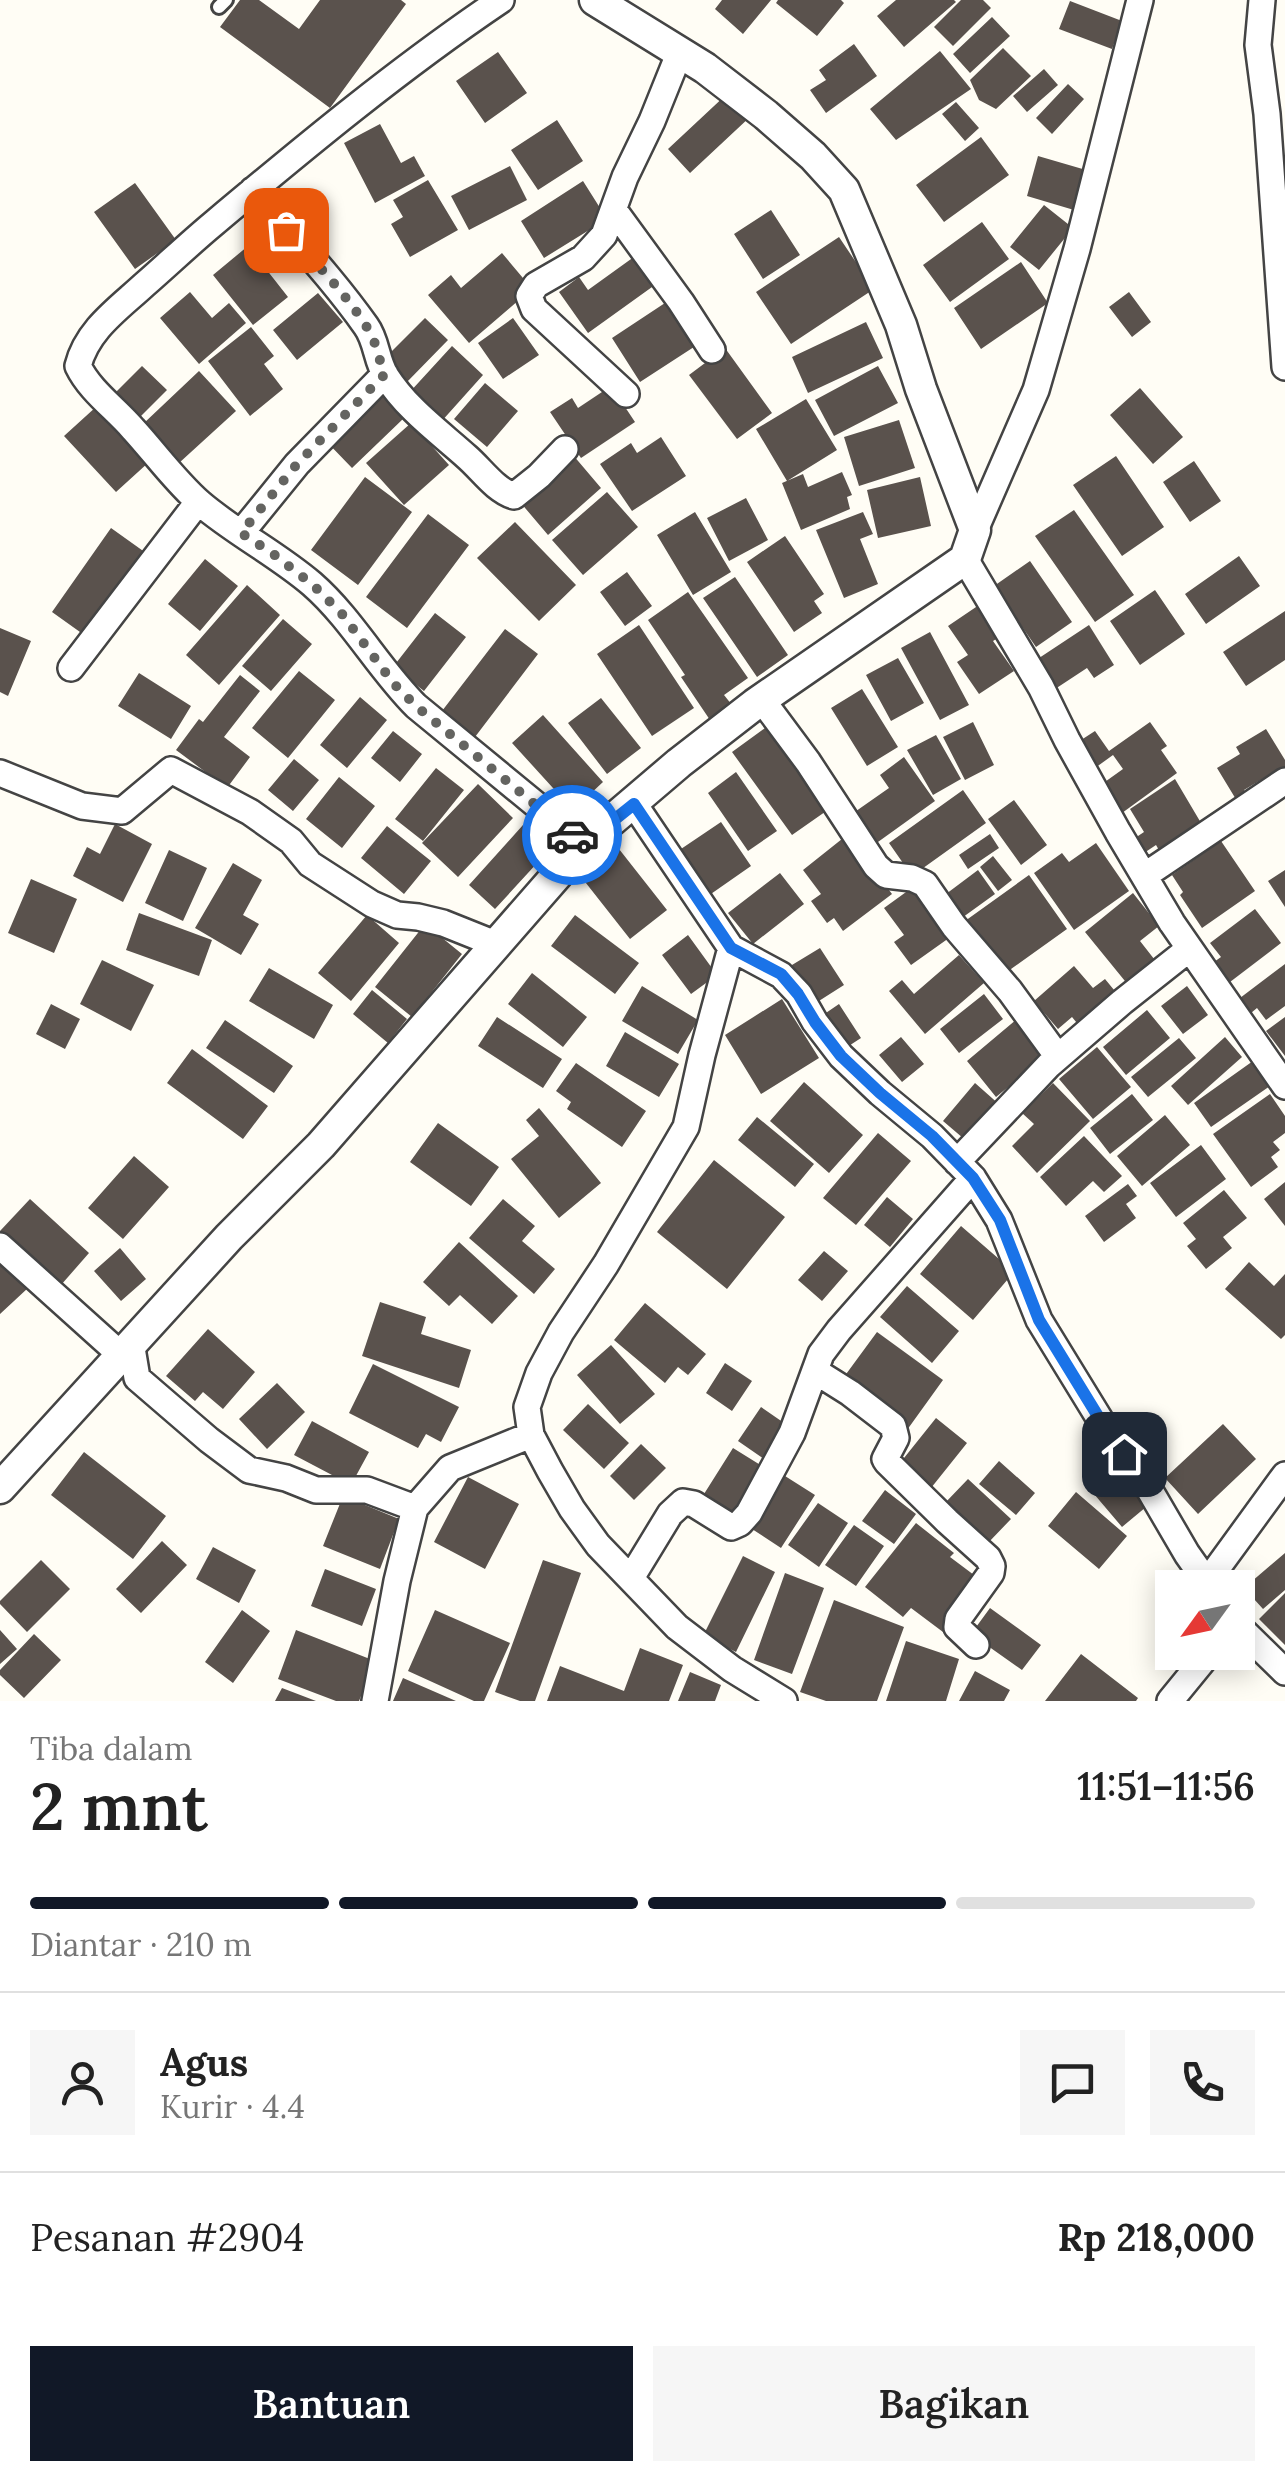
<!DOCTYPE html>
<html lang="id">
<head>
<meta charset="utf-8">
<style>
  :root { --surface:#fff; --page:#f6f6f6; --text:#222; --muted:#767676; --line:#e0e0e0; --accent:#111827 }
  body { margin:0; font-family:Lora,serif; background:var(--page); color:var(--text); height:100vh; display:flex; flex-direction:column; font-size:38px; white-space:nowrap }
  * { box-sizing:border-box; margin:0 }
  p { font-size:32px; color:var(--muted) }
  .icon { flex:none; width:55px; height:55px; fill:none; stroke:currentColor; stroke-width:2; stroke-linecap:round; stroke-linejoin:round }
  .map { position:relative; height:1701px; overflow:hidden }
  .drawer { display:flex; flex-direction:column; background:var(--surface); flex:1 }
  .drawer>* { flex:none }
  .needle { width:65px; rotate:237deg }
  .fabs { position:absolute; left:1155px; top:1570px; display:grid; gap:20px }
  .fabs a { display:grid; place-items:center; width:100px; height:100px; border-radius:0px; background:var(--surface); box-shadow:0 5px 25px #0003; font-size:50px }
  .pin { position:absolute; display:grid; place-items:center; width:85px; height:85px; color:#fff; margin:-42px; border-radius:20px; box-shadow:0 5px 15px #0006 }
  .courier { position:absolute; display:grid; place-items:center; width:100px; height:100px; margin:-50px; border:8px solid #1a73e8; border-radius:50%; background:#fff; color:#222; box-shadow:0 2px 12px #0007 }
  .head em { font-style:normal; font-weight:600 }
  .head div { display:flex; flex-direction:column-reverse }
  .head { display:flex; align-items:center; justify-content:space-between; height:170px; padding:0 30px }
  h1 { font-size:65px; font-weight:600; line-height:75px }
  .bar { display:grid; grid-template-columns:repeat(4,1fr); gap:15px 10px; align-content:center; height:120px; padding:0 30px }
  .bar i { height:12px; border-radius:8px; background:var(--line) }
  .bar .on { background:var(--accent) }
  .bar p { grid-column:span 4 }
  .line { display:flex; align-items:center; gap:25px; padding:0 30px; border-top:2px solid var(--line) }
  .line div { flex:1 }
  .round { display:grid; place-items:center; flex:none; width:105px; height:105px; border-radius:0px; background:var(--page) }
  .button { display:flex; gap:20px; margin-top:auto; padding:20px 30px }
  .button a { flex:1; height:115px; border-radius:0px; background:var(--accent); color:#fff; font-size:40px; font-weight:600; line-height:115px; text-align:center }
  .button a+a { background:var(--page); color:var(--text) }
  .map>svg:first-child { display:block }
  .building { fill:#5a524d }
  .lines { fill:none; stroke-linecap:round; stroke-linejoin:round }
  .service-casing { stroke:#444; stroke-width:18 }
  .minor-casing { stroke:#444; stroke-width:30 }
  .tertiary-casing { stroke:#444; stroke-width:35 }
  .service { stroke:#fff; stroke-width:12 }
  .minor { stroke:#fff; stroke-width:25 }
  .tertiary { stroke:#fff; stroke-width:30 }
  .done { stroke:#646461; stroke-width:10; stroke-dasharray:0 18 }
  .route { stroke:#1a73e8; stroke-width:12 }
</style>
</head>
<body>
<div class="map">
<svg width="1285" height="1701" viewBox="0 0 1285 1701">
  <rect width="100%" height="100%" fill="#fffdf5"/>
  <path class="building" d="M240 0H259L299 29 320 0H401L406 4 330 108 220 27Z
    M722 0H771L743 34 715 9Z
    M778 0H841L844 3 817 36 776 3Z
    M896 0H954L956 2 904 47 877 16Z
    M961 0H983L991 8 953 46 934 27Z
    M1070 1 1122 21 1112 49 1059 29Z
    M992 17 1010 36 970 73 953 54Z
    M854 44 877 76 826 113 810 90 826 80 819 70Z
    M1003 48 1031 76 996 109 979 100 970 80Z
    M940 51 971 89 896 140 870 109Z
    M498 52 527 93 485 123 456 81Z
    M1044 69 1058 85 1027 112 1013 96Z
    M1068 84 1084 99 1052 134 1036 118Z
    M729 92 751 116 690 173 668 149Z
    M956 102 979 128 965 141 942 114Z
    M557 120 583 161 538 190 511 150Z
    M380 124 401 163 414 156 425 176 375 203 344 143Z
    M981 137 1009 175 944 222 916 185Z
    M1038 156 1086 170 1074 210 1027 196Z
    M510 166 527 200 469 230 451 196Z
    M428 180 458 230 410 257 391 224 403 217 393 200Z
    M583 181 607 219 544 258 521 221Z
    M135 183 176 240 135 269 94 212Z
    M1044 205 1073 228 1039 270 1010 247Z
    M771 210 800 255 763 279 734 234Z
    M982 222 1009 259 950 302 923 265Z
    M839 237 874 289 791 344 756 292Z
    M248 246 288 297 253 325 213 275Z
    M502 253 528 284 516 295 519 300 469 343 428 295 451 275 461 288Z
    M638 254 659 282 588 333 559 292 579 277 588 290Z
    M1021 262 1048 303 981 349 954 308Z
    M190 292 212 318 229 303 246 323 199 364 160 318Z
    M1129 292 1151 322 1132 337 1109 307Z
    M318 293 343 322 297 360 273 330Z
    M668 301 697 345 640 382 612 338Z
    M425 318 448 340 406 383 383 360Z
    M513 318 539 355 503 379 478 343Z
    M866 322 883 358 808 393 792 357Z
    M251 327 274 356 264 364 283 389 250 416 208 361Z
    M452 346 483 375 440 423 408 394Z
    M725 348 772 413 737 439 689 375Z
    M142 366 167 390 137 420 113 395Z
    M878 366 898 403 834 436 815 400Z
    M199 371 236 411 179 463 143 424Z
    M485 383 518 411 487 447 454 419Z
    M611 386 635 422 581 458 550 412 572 398 578 408Z
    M1140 388 1183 437 1153 464 1110 415Z
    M376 389 404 418 352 468 324 439Z
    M806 399 837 450 787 481 756 429Z
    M97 406 149 462 116 492 64 436Z
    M899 420 915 468 859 486 844 437Z
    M411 423 449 465 404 505 366 463Z
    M661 437 686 476 632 511 600 464 631 443 637 453Z
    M573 455 601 488 548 535 520 502Z
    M1116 456 1164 527 1122 556 1073 485Z
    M1194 461 1221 501 1190 522 1163 482Z
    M842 472 852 495 847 497 850 509 801 530 782 483 803 474 808 487Z
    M365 477 412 512 358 585 311 550Z
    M920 477 931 526 878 538 867 490Z
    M607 492 638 527 583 575 552 540Z
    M746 498 768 540 729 561 707 518Z
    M1074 510 1134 595 1095 622 1035 536Z
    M695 512 731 572 693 595 657 535Z
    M863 512 873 534 860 539 878 584 844 598 816 530Z
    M428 514 469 545 407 628 366 597Z
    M515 522 576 585 539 621 477 558Z
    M111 528 146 553 87 637 52 612Z
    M785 536 824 594 814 601 822 613 794 632 747 562Z
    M1239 556 1260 586 1206 624 1185 594Z
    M205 559 238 586 200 631 168 604Z
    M1030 561 1072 622 1036 647 994 586Z
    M627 572 652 606 625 626 600 592Z
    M735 577 788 655 757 677 703 598Z
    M247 585 280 615 219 685 186 655Z
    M1155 590 1185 634 1140 665 1110 621Z
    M688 592 748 678 724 695 732 705 710 720 681 677 685 675 648 620Z
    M979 605 1001 636 993 641 1014 671 979 694 957 662 968 655 948 626Z
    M1285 611V660L1246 686 1223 652Z
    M435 613 466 637 424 691 393 667Z
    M283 619 312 644 271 691 242 666Z
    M639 625 694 708 652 736 597 654Z
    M1089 625 1114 665 1094 678 1087 668 1049 693 1030 664Z
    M0 628 31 641 8 696 0 692Z
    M505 629 538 654 475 737 442 711Z
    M930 632 969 705 940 720 901 648Z
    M898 658 924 703 891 721 866 675Z
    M299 671 335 700 288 758 252 728Z
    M139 673 191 706 171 739 118 706Z
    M240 675 260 691 224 737 250 757 227 788 176 750 199 719 203 722Z
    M862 689 898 747 867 766 831 708Z
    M360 697 387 720 347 768 320 745Z
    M601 698 641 748 607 774 568 723Z
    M543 715 603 782 573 810 512 743Z
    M973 722 994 765 965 780 943 737Z
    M1150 722 1167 746 1161 750 1177 773 1122 813 1102 784 1123 769 1113 755 1095 768 1078 742 1095 731 1109 751Z
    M772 723 832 807 792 835 732 752Z
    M1266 729 1285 760V775L1268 785 1264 778 1244 790 1247 795 1237 801 1217 768 1240 754 1236 747Z
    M393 731 422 754 400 782 371 758Z
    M936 735 961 779 933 795 907 750Z
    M904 757 935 801 871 847 849 816 889 788 880 775Z
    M294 759 319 780 293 811 268 790Z
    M436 768 464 790 423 841 395 819Z
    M736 772 777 831 748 851 708 793Z
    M339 777 375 806 342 848 306 819Z
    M1175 779 1204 828 1160 852 1156 845 1144 853 1135 838 1144 832 1130 809Z
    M478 784 513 818 458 877 422 843Z
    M963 790 986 823 912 876 889 843Z
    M1014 800 1047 845 1021 865 988 819Z
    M721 822 751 866 708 896 678 851Z
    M115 824 152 844 123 902 73 876 87 847 100 854Z
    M523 825 550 849 495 909 469 885Z
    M387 826 431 861 404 894 361 858Z
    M990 834 999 848 968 869 959 855Z
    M847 835 892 894 843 931 834 918 827 923 811 901 821 894 803 870Z
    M1221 841 1255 891 1202 928 1180 895 1183 892 1172 875Z
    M1096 843 1129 891 1074 930 1034 873 1062 853 1069 862Z
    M619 849 667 910 630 939 582 878Z
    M169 850 207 868 183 921 145 903Z
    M993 856 1012 880 998 891 980 867Z
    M233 863 262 880 243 915 259 924 241 955 195 928Z
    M978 870 995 894 959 920 942 897Z
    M1285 870V907L1268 881Z
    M780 873 804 904 753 944 728 913Z
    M1029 875 1067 929 1004 974 965 921Z
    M31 879 77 899 54 953 8 933Z
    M913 887 949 938 911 965 894 942 904 935 884 908Z
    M1133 893 1159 926 1140 941 1158 964 1129 986 1085 932Z
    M1255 909 1281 943 1230 982 1214 962 1221 957 1210 943Z
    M139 913 212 940 199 976 126 950Z
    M367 915 399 943 351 1001 318 973Z
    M575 915 639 963 615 994 551 946Z
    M425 924 462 954 412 1017 375 987Z
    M688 935 717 975 691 994 662 955Z
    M820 948 844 985 811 1006 787 968Z
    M959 955 984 983 925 1034 889 991 902 980 914 994Z
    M102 960 154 985 131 1031 80 1004Z
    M1285 964V1006L1266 1020 1257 1008 1251 1013 1240 998Z
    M1074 966 1093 988 1105 979 1119 996 1081 1028 1072 1017 1058 1029 1034 1001Z
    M269 968 333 1005 314 1039 249 1001Z
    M532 973 587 1017 563 1047 508 1004Z
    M642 986 698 1020 678 1054 622 1021Z
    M1187 986 1208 1015 1183 1034 1161 1006Z
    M372 990 407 1019 388 1043 353 1014Z
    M984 994 1003 1019 959 1053 940 1029Z
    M782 999 819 1058 761 1094 725 1035Z
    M51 1004 80 1019 65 1049 36 1034Z
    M839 1004 861 1038 841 1051 820 1017Z
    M1147 1010 1170 1038 1126 1075 1103 1047Z
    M497 1017 562 1059 543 1088 478 1046Z
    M1285 1017V1056L1266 1031Z
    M1017 1019 1047 1055 996 1097 967 1061Z
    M225 1020 293 1066 274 1093 206 1048Z
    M625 1032 679 1064 659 1097 606 1066Z
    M901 1037 924 1064 902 1082 879 1055Z
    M1225 1037 1242 1057 1188 1105 1171 1086Z
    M1179 1038 1196 1058 1148 1097 1131 1077Z
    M1097 1047 1131 1087 1093 1119 1059 1079Z
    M192 1049 268 1106 243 1139 167 1083Z
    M1253 1061 1270 1086 1211 1127 1194 1103Z
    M576 1063 646 1111 622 1147 567 1109 571 1102 556 1091Z
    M804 1082 863 1135 829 1173 770 1121Z
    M975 1083 1001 1106 970 1144 943 1121Z
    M1053 1083 1090 1121 1037 1173 1012 1146 1034 1124 1022 1113Z
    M1132 1094 1153 1120 1110 1154 1090 1128Z
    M1270 1094 1285 1116V1133L1273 1142 1280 1150 1271 1157 1278 1167 1251 1187 1213 1134Z
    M539 1108 601 1183 559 1218 511 1159 539 1136 526 1120Z
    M1165 1115 1190 1145 1142 1186 1117 1156Z
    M757 1117 814 1164 795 1187 738 1140Z
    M438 1123 499 1167 471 1206 410 1162Z
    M878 1133 911 1161 856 1225 823 1198Z
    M1084 1136 1122 1176 1104 1192 1093 1181 1066 1206 1040 1177Z
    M1201 1145 1226 1179 1176 1217 1150 1183Z
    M134 1156 169 1187 123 1239 88 1208Z
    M714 1160 785 1217 727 1289 657 1232Z
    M1285 1182V1226L1264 1199Z
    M1128 1184 1137 1196 1126 1204 1136 1218 1104 1242 1085 1216Z
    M1224 1190 1247 1218 1223 1237 1232 1248 1206 1269 1187 1246 1196 1239 1183 1223Z
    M887 1197 913 1219 890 1247 864 1225Z
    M30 1199 89 1253 61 1285 0 1231Z
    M503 1199 535 1226 522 1241 555 1269 534 1294 469 1238Z
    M961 1226 1014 1272 973 1320 920 1274Z
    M459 1242 518 1296 492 1324 460 1295 449 1306 423 1282Z
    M120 1248 146 1279 121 1301 94 1271Z
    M824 1251 848 1271 822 1301 798 1280Z
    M0 1257 28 1288 0 1314Z
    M1249 1262 1274 1286 1285 1274V1335L1281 1339 1225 1289Z
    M907 1286 959 1331 932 1363 880 1317Z
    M380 1302 426 1317 421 1334 471 1350 459 1388 362 1356Z
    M645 1303 706 1354 688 1375 678 1367 665 1383 614 1340Z
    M208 1329 255 1372 223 1409 203 1392 195 1401 166 1376Z
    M877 1332 943 1380 907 1430 841 1381Z
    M611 1345 655 1394 620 1424 577 1375Z
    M725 1363 752 1381 732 1411 706 1393Z
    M373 1364 459 1407 441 1442 426 1434 418 1448 349 1413Z
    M277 1383 305 1412 267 1449 239 1419Z
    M588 1404 629 1443 604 1469 563 1430Z
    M761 1407 787 1425 764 1459 738 1441Z
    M936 1418 967 1443 931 1488 900 1463Z
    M312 1421 369 1452 351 1485 294 1455Z
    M1223 1424 1256 1459 1198 1514 1165 1478Z
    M641 1444 666 1468 634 1500 610 1476Z
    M733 1448 762 1466 733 1513 704 1494Z
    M84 1452 166 1516 133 1559 51 1495Z
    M1114 1456 1152 1502 1122 1527 1083 1481Z
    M999 1461 1035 1493 1016 1515 979 1484Z
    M785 1476 815 1495 781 1548 752 1529Z
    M468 1477 519 1504 485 1569 434 1542Z
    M968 1479 1011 1519 987 1544 944 1504Z
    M885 1490 916 1514 894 1544 862 1521Z
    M1076 1492 1127 1536 1099 1569 1048 1526Z
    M343 1496 399 1519 380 1569 323 1546Z
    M818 1503 848 1523 819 1567 788 1545Z
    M916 1523 954 1553 950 1557 982 1581 943 1632 911 1608 903 1617 865 1587Z
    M854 1525 884 1546 856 1586 825 1565Z
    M162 1541 187 1565 141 1613 116 1589Z
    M213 1547 256 1570 239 1603 196 1579Z
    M1285 1553V1590L1263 1609 1244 1588Z
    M743 1556 775 1572 736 1652 703 1636Z
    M41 1560 70 1589 27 1632 0 1604V1601Z
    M543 1560 581 1573 535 1701H520L495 1692Z
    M325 1569 376 1589 362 1626 311 1606Z
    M785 1573 824 1588 792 1674 754 1660Z
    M1285 1593V1645L1259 1619Z
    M834 1600 904 1627 877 1701H826L800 1692Z
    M990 1608 1041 1645 1022 1670 971 1634Z
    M242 1610 270 1631 233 1683 205 1662Z
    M435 1610 510 1643 484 1701H474L408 1671Z
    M0 1630 17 1649 0 1664Z
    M296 1630 375 1661 359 1701H336L278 1679Z
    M34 1634 61 1660 24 1698 0 1675V1670Z
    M906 1641 959 1659 946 1701H886Z
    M640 1648 683 1665 669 1701H547L560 1666 624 1691Z
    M1081 1654 1138 1698 1136 1701H1045Z
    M975 1671 1010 1690 1004 1701H959Z
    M690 1672 721 1685 715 1701H678Z
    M403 1678 456 1701H393Z
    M282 1688 316 1701H275Z"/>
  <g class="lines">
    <g class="service-casing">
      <path id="service" d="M219 7 226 0"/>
    </g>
    <g class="minor-casing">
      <path id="minor" d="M501 0C400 68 306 146 213 224 189 244 167 265 144 285 118 309 87 330 78 366 90 391 115 408 133 429 155 453 175 481 200 503 235 533 277 554 312 584 352 619 378 668 416 706L584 844
        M1262 0 1258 45 1267 114 1285 367
        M253 190C291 235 332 278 366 326 377 341 376 360 386 376 407 409 438 431 467 457 482 470 495 490 514 496L539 476 565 449
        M614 210 681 302 712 350
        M626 394 534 309 529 296 536 285 583 258 604 235 625 177 652 121 679 54
        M975 530 1036 390 1077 249 1140 0
        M241 533 297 464 385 374
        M965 559 1041 687 1067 740 1118 832 1172 923 1285 1086
        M71 668 198 502
        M762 700 808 762 876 866 886 875 912 878 925 884 954 926 1010 991 1058 1057
        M0 773 82 806 122 811 171 770 250 812 291 841 310 864 372 904 397 915 418 917 443 923 498 945
        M634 804 731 948 702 1055 686 1127 606 1264 561 1332 539 1373 527 1407 531 1435 550 1471 572 1509 598 1545 677 1627 732 1669 784 1701
        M1144 876 1285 781
        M731 948 781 975 799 994 815 1022 841 1056 880 1093 932 1136 973 1178 999 1220 1039 1320 1104 1426 1145 1482 1187 1554 1211 1588
        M957 1162 1049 1065 1122 1002 1189 949
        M0 1246 120 1354
        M131 1342 137 1378 209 1440 249 1470 286 1478 316 1490H367L415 1508 450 1468 531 1435
        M815 1371 850 1393 893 1426 896 1438 885 1459 887 1462 947 1521 988 1558 992 1566 991 1573 958 1619 957 1627 976 1645
        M631 1578 670 1514 683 1502 694 1504 731 1527 740 1523 749 1513 792 1433 821 1354 839 1330 973 1178
        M1207 1582 1285 1475
        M1238 1626 1285 1672
        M375 1701 397 1581 415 1508
        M1170 1701 1210 1652"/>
    </g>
    <g class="tertiary-casing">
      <path id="tertiary" d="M0 1488 229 1237 321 1145 584 844 679 763 755 704 965 559 975 530 921 389 901 325 844 190 813 156 766 115 705 68 595 0"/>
    </g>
    <use href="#service" class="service"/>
    <use href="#minor" class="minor"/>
    <use href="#tertiary" class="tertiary"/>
  </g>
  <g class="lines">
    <path class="done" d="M286 230C314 262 345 292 368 329 377 343 378 359 385 374L297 464 241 533 272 553 313 585 342 614 394 684 416 706 572 835"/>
    <path class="route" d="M572 835 584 844 634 804 731 948 781 974 798 994 815 1022 841 1056 880 1093 932 1136 973 1178 1000 1220 1039 1320 1104 1426 1124 1454"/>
  </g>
</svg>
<div class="fabs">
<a><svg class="needle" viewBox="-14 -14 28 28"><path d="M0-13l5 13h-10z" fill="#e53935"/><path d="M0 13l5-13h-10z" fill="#767676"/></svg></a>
</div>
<div class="pin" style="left:286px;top:230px;background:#ea580c"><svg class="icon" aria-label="bag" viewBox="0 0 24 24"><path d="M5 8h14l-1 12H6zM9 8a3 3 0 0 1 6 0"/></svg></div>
<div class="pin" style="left:1124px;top:1454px;background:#1f2937"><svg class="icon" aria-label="home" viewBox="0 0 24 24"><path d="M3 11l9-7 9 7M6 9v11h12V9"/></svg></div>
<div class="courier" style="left:572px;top:835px"><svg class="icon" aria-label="car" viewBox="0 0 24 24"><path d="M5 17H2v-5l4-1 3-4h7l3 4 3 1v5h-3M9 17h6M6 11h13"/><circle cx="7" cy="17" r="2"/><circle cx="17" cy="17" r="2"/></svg></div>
</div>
<section class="drawer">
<div class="head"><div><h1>2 mnt</h1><p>Tiba dalam</p></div><em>11:51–11:56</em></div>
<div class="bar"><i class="on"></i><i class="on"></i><i class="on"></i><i></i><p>Diantar · 210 m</p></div>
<div class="line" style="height:180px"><a class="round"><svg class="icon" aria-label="person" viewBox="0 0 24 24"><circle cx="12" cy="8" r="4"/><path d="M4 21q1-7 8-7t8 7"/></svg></a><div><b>Agus</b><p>Kurir · 4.4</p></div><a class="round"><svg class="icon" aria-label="chat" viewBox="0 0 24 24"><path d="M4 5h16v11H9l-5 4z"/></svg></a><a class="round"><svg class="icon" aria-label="phone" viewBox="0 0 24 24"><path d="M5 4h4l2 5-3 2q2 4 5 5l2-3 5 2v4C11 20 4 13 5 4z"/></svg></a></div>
<div class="line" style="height:130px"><div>Pesanan #2904</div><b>Rp 218,000</b></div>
<div class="button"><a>Bantuan</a><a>Bagikan</a></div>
</section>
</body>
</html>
